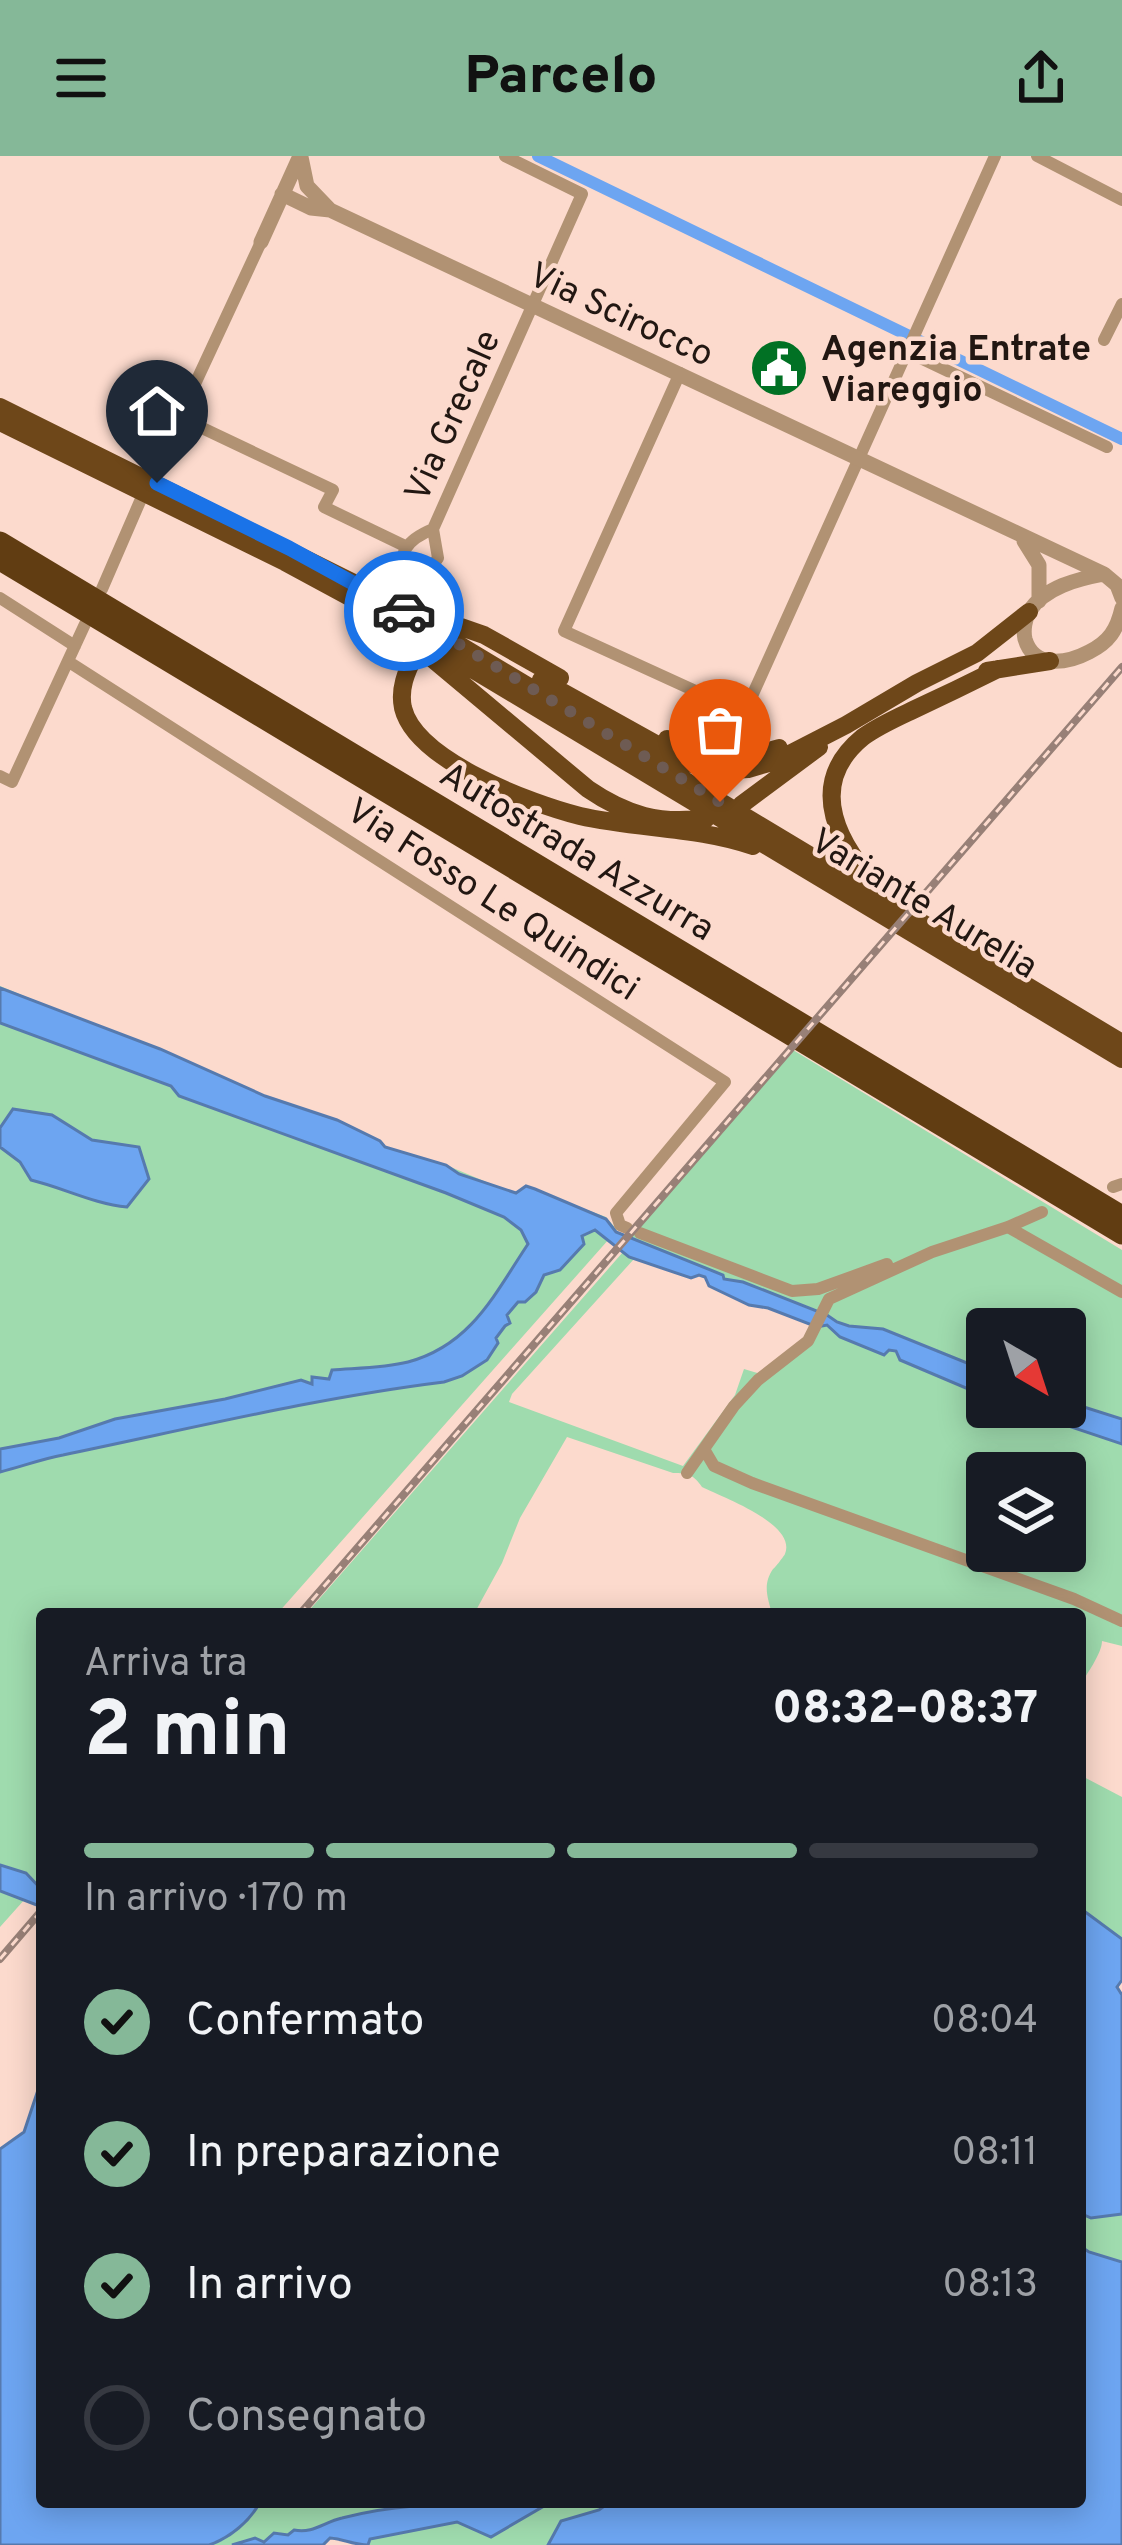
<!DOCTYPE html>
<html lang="it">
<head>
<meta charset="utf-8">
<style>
  :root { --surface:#171b24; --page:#20242c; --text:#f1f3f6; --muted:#9ea1a6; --line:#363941; --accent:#85b898 }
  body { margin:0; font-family:Overpass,sans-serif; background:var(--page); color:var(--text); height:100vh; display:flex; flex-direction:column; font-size:45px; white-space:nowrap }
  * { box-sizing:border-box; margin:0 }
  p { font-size:39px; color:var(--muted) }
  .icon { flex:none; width:66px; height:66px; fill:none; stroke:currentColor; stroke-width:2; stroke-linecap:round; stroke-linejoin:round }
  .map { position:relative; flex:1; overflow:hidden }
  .drawer { position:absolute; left:36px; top:1452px; width:1050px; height:900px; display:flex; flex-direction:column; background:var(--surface); border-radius:12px; box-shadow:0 6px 30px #0003 }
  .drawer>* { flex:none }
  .needle { width:78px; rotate:141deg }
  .controls { position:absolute; left:966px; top:1152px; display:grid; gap:24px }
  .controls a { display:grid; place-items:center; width:120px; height:120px; border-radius:12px; background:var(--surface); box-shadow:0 6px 30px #0003; font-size:60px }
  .pin { position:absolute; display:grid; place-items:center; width:102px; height:102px; color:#fff; margin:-123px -51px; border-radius:50% 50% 50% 0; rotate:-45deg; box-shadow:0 0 12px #0007 }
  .pin .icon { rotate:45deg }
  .courier { position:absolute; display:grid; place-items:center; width:120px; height:120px; margin:-60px; border:9px solid #1a73e8; border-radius:50%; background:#fff; color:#222; box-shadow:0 3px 15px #0007 }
  .overview em { font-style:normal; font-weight:800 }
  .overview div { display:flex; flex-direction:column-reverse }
  .overview { display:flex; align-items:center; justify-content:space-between; height:204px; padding:0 48px }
  h1 { font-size:78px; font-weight:800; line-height:90px }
  .bar { display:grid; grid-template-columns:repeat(4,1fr); gap:18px 12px; align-content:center; height:144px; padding:0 48px }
  .bar i { height:15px; border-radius:9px; background:var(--line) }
  .bar .active { background:var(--accent) }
  .bar p { grid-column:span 4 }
  ol { padding:0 48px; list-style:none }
  li { display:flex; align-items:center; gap:36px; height:132px }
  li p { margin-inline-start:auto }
  li .icon { padding:12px; border-radius:50%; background:var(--accent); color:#111; stroke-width:4 }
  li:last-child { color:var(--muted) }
  li i { width:66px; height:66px; border:6px solid var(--line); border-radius:50% }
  header { display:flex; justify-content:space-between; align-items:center; height:156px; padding:0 48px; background:var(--accent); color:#111; font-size:54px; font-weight:800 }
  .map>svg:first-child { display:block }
  .green { fill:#9fdbae; fill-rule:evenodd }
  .water { fill:#6da5f1; stroke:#567aae; stroke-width:3 }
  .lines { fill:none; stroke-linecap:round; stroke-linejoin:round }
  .canal { stroke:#6da5f1; stroke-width:12 }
  .minor { stroke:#b19273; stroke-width:12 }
  .tertiary { stroke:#b19273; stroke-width:15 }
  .trunk { stroke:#6e4719; stroke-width:18 }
  .motorway { stroke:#613d12; stroke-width:21 }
  .rail-casing { stroke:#988077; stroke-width:8 }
  .rail { stroke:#fcdacd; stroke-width:3; stroke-dasharray:9; stroke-linecap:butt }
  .done { stroke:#6e5b53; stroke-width:12; stroke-dasharray:0 21.6 }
  .route { stroke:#1a73e8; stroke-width:15 }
  .labels { text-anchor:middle; stroke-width:9; stroke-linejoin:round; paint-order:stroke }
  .street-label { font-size:36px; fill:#221712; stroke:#fcdacd }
  .poi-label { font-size:36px; font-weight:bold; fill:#221712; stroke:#fcdacd; text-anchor:start }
</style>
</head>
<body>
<header><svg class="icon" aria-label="menu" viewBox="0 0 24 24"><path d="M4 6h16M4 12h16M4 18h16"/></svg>Parcelo<svg class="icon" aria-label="share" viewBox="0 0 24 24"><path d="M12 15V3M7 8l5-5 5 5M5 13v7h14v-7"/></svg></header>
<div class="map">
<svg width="1122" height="2389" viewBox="0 0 1122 2389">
  <rect width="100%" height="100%" fill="#fcdacd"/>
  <path class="green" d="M0 830 292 951 337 964 380 985 385 991 446 1009 515 1038 526 1031 606 1061 617 1074 277 1458H42V1724L0 1771Z
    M793 894 1122 1094V1263L1065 1245V1173H987V1215L837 1166 827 1159 724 1123 723 1119 630 1082Z
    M623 1096 634 1103 512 1238 509 1246 683 1310 735 1239 744 1213 764 1219 817 1171 826 1169 840 1178 896 1195 939 1221 987 1241V1251H1012L1122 1288V1490L1102 1485C1102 1497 1087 1518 1080 1529V1458H772C768 1442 762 1429 773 1413 775 1412 784 1400 785 1398 797 1368 724 1342 702 1331 694 1319 688 1317 673 1317L567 1281 520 1362 502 1407 474 1458H306ZM987 1317H1065V1395H987Z
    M1080 1619 1122 1641V1783L1080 1752Z
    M1080 2057 1091 2062 1122 2058V2106L1089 2096 1080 2090Z
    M260 2346H423L414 2350C390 2352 366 2357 342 2362 324 2366 313 2378 294 2374L288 2379 277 2376 264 2386 255 2382 232 2389H209C229 2382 250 2366 260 2346Z
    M551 2346H610L599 2354 561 2365 548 2389H368L370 2383 457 2366 491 2381Z"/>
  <path class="water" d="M0 832 160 893 265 940 337 964 380 985 385 991 446 1009 459 1018 516 1037 526 1030 535 1033 606 1063 616 1076 723 1119 724 1123 743 1126 827 1159 837 1166 849 1170 883 1173 987 1215V1241L900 1204 896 1195 889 1194 884 1199 840 1181 827 1169 817 1171 768 1152 749 1149 709 1130 705 1121 699 1119 691 1122 629 1101 595 1074 582 1080 584 1088 560 1114 544 1119 536 1136 525 1146H518L507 1159 510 1167 505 1170 496 1182 498 1187 487 1204 462 1220 444 1226C315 1242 189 1273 63 1299 41 1303 21 1311 0 1316V1293L59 1282 115 1263 225 1243 301 1224 312 1228V1221L329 1223 332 1214C357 1212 384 1212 408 1206 471 1189 494 1139 528 1088L521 1074 504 1061 446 1037 179 940 171 930 0 867Z
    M13 953 52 959 92 984 139 991 149 1023 127 1051C94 1048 64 1032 31 1024L20 1006 0 991V972Z
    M1065 1245 1122 1263V1288L1012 1251H1065Z
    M0 1709 26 1717 42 1734V1751L0 1735Z
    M1080 1752 1122 1783V1824L1117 1831 1122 1839V2058L1091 2062 1080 2057Z
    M42 1922V2346H260C250 2365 230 2382 209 2389H0V1993L24 1976Z
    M1080 2090 1089 2096 1122 2106V2389H548L561 2365 599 2354 610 2346H1080Z
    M423 2346H551L491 2381 457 2366 370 2383 368 2389C354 2389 344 2383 330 2382L323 2389H232L255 2382 264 2386 274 2377 288 2379 294 2374C313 2378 324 2366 342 2362 365 2356 390 2352 414 2350Z"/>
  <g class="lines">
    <path class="canal" d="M538 0 1122 283"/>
    <path class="minor" d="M1037 0 1122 44
      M1104 184 1122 148
      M908 196 1107 291
      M680 217 564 475 726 549 740 550 752 540 995 0
      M179 261 333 334 324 351 405 390
      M155 314 261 86
      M433 373 582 38 505 0
      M433 373 438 402C420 433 373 398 433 373Z
      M102 433 141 343
      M0 442 75 490
      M69 506 725 926 616 1057 620 1069 627 1072
      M0 620 12 626 85 468
      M1113 1031 1122 1028
      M1008 1071 1122 1136
      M640 1077 792 1135 818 1133 887 1108
      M704 1293 714 1310 752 1327 1074 1443 1122 1465
      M687 1317 734 1250 758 1224 808 1185 829 1143 932 1096 1008 1071 1042 1056"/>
    <path class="tertiary" d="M301 1 307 30 330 54
      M282 38 311 52 330 54 1104 418
      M261 86 300 0
      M1024 385 1039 409V445
      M1122 442 1117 429 1104 418C1078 423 1044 431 1029 456 1025 463 1023 474 1025 483 1034 514 1068 507 1089 496 1109 486 1117 474 1122 452"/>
    <path class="trunk" d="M0 251 366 433 1122 887
      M0 266 285 406 372 453 1122 903
      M461 471 484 479 560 522
      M422 494 588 633C626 659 660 669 707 662
      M415 499C406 516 399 533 403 552 416 605 532 648 580 660 637 673 698 671 753 690
      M987 515 1050 505
      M541 524 692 608 720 615 748 613 776 605 846 569 917 527 977 497 1029 456
      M667 583C705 601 739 604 779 592
      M741 649 819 591
      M883 735C840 693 803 630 863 581 878 570 896 562 913 554 941 541 970 527 998 513"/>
    <path class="motorway" d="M0 386 1122 1060
      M0 404 1122 1078"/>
    <g class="rail-casing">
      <path id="rail" d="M300 1458 1122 511
        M0 1803 42 1754"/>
    </g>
    <use href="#rail" class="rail"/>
  </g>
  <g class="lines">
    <path class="done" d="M404 455 720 646"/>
    <path class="route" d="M157 327 289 392 404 455"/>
  </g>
  <defs>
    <g id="civic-disc" transform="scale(3)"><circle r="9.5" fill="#017124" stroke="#fcdacd"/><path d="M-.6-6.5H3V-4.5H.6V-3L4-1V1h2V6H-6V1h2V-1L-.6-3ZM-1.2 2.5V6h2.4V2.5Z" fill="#fff"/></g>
  </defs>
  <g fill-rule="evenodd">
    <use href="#civic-disc" x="779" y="212"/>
  </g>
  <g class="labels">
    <g class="street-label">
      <text transform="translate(622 157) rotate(25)" y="13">Via Scirocco</text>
      <text transform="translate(451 259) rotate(-66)" y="13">Via Grecale</text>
      <text transform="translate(578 694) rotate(31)" y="13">Autostrada Azzurra</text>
      <text transform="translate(494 742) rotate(33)" y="13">Via Fosso Le Quindici</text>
      <text transform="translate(925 746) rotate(31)" y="13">Variante Aurelia</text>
    </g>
    <g class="poi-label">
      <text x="821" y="204">Agenzia Entrate<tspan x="821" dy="41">Viareggio</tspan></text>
    </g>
  </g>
</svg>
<div class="controls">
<a><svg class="needle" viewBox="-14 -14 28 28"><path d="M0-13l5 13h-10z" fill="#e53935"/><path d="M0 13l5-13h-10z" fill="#9ea1a6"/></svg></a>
<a><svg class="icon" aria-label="layers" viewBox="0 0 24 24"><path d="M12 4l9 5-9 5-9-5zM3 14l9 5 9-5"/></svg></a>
</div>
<div class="pin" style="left:720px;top:646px;background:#ea580c"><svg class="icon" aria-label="bag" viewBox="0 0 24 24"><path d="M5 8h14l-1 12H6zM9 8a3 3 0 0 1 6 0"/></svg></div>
<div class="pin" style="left:157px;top:327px;background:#1f2937"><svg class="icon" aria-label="home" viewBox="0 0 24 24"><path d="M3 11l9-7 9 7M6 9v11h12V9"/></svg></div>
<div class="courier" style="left:404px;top:455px"><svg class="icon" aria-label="car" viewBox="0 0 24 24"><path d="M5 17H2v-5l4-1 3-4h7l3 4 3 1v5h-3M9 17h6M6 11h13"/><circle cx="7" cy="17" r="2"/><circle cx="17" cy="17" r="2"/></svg></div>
<section class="drawer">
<div class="overview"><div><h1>2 min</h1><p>Arriva tra</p></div><em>08:32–08:37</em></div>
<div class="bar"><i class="active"></i><i class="active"></i><i class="active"></i><i></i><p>In arrivo · 170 m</p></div>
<ol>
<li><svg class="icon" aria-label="check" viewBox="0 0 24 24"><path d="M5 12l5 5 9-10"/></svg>Confermato<p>08:04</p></li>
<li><svg class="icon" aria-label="check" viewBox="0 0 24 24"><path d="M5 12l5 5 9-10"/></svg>In preparazione<p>08:11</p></li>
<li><svg class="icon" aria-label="check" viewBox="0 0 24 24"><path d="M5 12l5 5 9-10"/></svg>In arrivo<p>08:13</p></li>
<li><i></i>Consegnato</li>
</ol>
</section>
</div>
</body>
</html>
